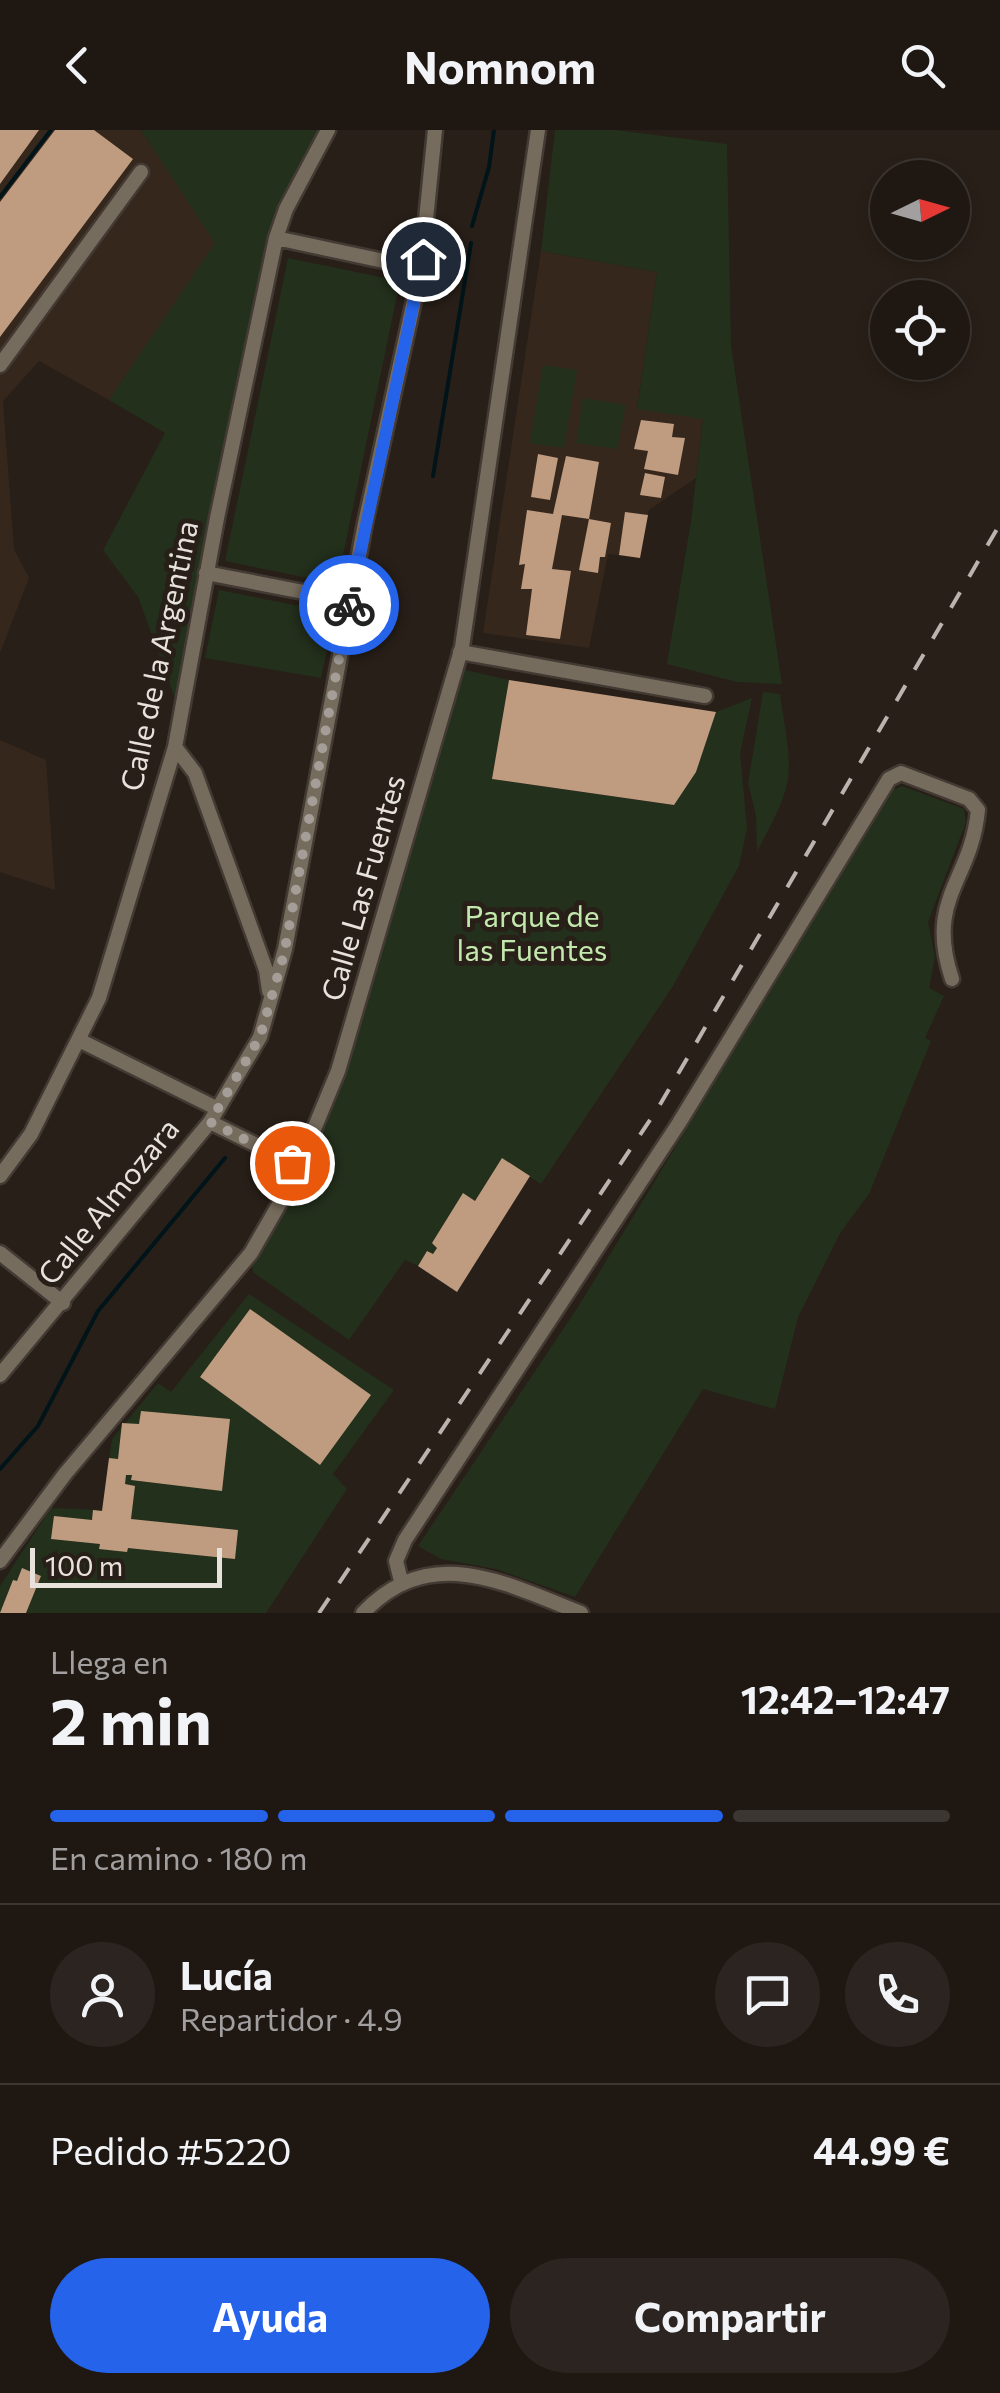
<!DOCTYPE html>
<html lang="es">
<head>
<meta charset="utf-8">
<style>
  :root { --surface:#1e1712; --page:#2b2420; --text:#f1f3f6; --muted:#a19f9f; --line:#3c3632; --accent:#2563eb }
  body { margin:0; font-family:Commissioner,sans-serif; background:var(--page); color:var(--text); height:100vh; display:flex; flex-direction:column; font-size:38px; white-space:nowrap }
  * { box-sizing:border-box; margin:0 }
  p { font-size:32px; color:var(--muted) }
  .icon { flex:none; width:55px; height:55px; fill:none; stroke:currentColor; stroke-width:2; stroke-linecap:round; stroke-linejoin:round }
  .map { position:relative; height:1483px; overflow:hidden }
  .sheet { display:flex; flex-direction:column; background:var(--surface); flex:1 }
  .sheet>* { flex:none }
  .needle { width:65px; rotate:85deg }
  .buttons { position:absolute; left:870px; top:30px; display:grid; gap:20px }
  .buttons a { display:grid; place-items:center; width:100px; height:100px; border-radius:50%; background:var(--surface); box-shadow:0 5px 15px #0003,0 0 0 2px var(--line); font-size:50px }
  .scale { position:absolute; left:30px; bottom:25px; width:192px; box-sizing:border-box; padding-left:10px; border:5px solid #e8e2dd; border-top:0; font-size:28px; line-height:35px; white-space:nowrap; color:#e8e2dd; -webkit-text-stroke:8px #281f18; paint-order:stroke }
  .pin { position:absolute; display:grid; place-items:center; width:85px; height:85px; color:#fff; margin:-42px; border:5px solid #fff; border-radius:50%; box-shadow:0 2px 10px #0007 }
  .courier { position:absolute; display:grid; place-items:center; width:100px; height:100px; margin:-50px; border:8px solid #2563eb; border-radius:50%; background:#fff; color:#222; box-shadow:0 2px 12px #0007 }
  .head em { font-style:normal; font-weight:700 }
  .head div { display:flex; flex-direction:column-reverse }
  .head { display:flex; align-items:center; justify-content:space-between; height:170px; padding:0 50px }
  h1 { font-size:65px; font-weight:700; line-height:75px }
  .bar { display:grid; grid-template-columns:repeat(4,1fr); gap:15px 10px; align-content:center; height:120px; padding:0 50px }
  .bar i { height:12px; border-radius:8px; background:var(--line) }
  .bar .active { background:var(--accent) }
  .bar p { grid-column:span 4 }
  .line { display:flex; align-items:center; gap:25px; padding:0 50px; border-top:2px solid var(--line) }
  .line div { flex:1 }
  .round { display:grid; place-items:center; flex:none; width:105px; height:105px; border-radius:52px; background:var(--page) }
  .primary-button { display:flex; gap:20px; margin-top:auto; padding:20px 50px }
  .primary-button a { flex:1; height:115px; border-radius:60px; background:var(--accent); color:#fff; font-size:40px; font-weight:700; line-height:115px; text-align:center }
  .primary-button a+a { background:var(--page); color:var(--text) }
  header { display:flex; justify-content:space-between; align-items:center; height:130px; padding:0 50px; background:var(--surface); font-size:45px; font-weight:700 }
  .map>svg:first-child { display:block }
  .built { fill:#35271c }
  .green { fill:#23301c }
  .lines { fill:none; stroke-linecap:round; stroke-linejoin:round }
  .stream { stroke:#001419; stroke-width:4 }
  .building { fill:#bf9b80 }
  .minor-casing { stroke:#433a34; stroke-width:19 }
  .minor { stroke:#766c5d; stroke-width:14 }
  .rail { stroke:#bab3ae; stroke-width:4; stroke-dasharray:18 18; stroke-linecap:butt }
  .done { stroke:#a59e98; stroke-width:10; stroke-dasharray:0 18 }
  .route { stroke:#2563eb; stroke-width:12 }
  .labels { text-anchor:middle; stroke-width:10; stroke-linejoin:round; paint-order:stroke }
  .street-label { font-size:30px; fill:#e8e2dd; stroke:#281f18 }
  .park-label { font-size:30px; fill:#c3e8ad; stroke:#281f18 }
</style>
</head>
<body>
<header><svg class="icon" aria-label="back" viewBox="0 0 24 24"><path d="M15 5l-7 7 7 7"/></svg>Nomnom<svg class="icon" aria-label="search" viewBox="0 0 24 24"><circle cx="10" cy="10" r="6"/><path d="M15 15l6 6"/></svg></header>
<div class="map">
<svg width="1000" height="1483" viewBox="0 0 1000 1483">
  <rect width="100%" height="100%" fill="#281f18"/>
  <path class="built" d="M0 0H141L216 113 109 270 39 231 3 271 14 419 29 448 0 523Z
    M541 121 657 142 637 278 703 288 696 348 649 380 640 428 608 424 589 518 483 503Z
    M0 610 46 630 55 760 0 742Z"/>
  <path class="green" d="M141 0H321L267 108 176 571 138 467 103 420 165 303 109 270 215 113Z
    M555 0H615L727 14 731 216 782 554 737 552 667 534 691 391 703 289 637 279 657 142 541 121Z
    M288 128 400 151 337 454 225 431Z
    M543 235 577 240 564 318 530 313Z
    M583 268 626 275 617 319 576 313Z
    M219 460 335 483 321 548 205 528Z
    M456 538 509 550 492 649 673 675 696 642 716 582 752 568 740 623 747 698 739 736 673 856 541 1054 502 1029 475 1071 463 1064 432 1113 437 1118 433 1124 427 1122 418 1136 405 1130 349 1210 253 1142 251 1123 293 1050 361 865Z
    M763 562 780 564C792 644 798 648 757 721L756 686 748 653Z
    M902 656 964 679 966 692 928 792 935 827 929 858 944 866 925 908 931 911 869 1064 840 1103 798 1187 775 1279 703 1259 575 1467 496 1439 441 1429 418 1416 578 1177 893 660Z
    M249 1164 394 1260 333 1344 347 1359 266 1483H0V1456L51 1378 102 1380 112 1309 158 1253 171 1262Z"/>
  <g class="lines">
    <path class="stream" d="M0 67 51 0
      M472 96 489 37 494 0
      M433 346 471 113
      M0 1339 38 1296 98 1181 225 1028"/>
  </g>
  <path class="building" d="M0 0H39L0 54Z
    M55 0H94L133 29 0 207V72Z
    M641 290 674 294 672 307 685 308 678 345 644 339 648 321 634 319Z
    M538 324 558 328 550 370 531 367Z
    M566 326 599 332 589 389 611 393 605 427H600L598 443 579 440 589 389 562 385 552 439 571 441 560 509 526 505 532 459H521L525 434 519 435 527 380 553 384Z
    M645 343 665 347 661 368 640 365Z
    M625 382 648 385 640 428 619 425Z
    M509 550 716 582 696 642 674 675 492 649Z
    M502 1028 530 1046 457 1162 418 1136 427 1121 433 1124 437 1118 432 1113 463 1063 475 1071Z
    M250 1179 371 1265 320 1335 200 1247Z
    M141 1281 230 1289 222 1361 131 1350 132 1345H126L125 1354 135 1356 131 1389 238 1400 235 1429 128 1418 127 1422 99 1419 100 1414 51 1409 54 1386 92 1390 93 1380 102 1381 109 1328 118 1329 122 1293 139 1294Z
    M22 1438 41 1446 26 1483H0L13 1450 17 1451Z"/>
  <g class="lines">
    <g class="minor-casing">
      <path id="minor" d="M276 108 421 139
        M0 235 141 42
        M206 443 350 471
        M460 522 705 566
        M175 617 195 643 266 840 269 861
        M81 911 218 979
        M210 992 299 1036
        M0 1046 31 1004 99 868 175 617 217 388 276 108 286 79 328 0
        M0 1123 63 1173
        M0 1245 210 992 260 907 285 819 365 393 421 139 435 0
        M0 1431 65 1344 251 1123 293 1050 338 941 462 517 538 0
        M401 1451 396 1431 405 1410 679 993 889 649 901 643 969 669 978 680C971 752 925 768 952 849
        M363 1483C430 1412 504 1453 581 1483"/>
    </g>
    <use href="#minor" class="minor"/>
    <path class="rail" d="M319 1483 658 978 1000 394"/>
  </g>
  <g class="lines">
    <path class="done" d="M292 1033 210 992 260 907 284 824 349 475"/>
    <path class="route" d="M349 475 423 129"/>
  </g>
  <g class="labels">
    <g class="street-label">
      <text transform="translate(160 526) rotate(-78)" y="10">Calle de la Argentina</text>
      <text transform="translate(364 758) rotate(-74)" y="10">Calle Las Fuentes</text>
      <text transform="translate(109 1072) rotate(-51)" y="10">Calle Almozara</text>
    </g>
    <g class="park-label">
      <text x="532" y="797">Parque de<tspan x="532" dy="34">las Fuentes</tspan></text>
    </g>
  </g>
</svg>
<div class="buttons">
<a><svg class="needle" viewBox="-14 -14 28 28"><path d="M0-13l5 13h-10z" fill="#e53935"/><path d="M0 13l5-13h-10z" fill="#a19f9f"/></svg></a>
<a><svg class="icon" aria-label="locate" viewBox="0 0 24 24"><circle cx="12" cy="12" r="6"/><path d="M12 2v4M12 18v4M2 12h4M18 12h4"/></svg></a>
</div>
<div class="scale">100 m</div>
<div class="pin" style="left:292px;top:1033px;background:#ea580c"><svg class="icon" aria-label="bag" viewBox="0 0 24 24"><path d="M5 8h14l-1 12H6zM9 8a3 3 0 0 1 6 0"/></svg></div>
<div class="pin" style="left:423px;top:129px;background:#1f2937"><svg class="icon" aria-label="home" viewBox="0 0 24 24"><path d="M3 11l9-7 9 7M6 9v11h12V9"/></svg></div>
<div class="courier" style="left:349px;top:475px"><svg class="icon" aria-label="bike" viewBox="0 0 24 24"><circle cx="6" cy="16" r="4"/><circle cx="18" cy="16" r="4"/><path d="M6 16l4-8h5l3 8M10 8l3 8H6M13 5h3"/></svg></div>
</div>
<section class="sheet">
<div class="head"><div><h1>2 min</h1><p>Llega en</p></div><em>12:42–12:47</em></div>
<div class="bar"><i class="active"></i><i class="active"></i><i class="active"></i><i></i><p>En camino · 180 m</p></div>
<div class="line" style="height:180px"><a class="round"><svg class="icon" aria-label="person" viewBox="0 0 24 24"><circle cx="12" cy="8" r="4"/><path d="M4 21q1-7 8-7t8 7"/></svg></a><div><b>Lucía</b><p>Repartidor · 4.9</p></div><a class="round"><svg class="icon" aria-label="chat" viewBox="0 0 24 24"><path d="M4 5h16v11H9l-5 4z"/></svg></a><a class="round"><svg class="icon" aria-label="phone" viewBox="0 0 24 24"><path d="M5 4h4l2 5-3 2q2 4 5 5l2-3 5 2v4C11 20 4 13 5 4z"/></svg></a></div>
<div class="line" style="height:130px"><div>Pedido #5220</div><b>44.99 €</b></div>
<div class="primary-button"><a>Ayuda</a><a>Compartir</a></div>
</section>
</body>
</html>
